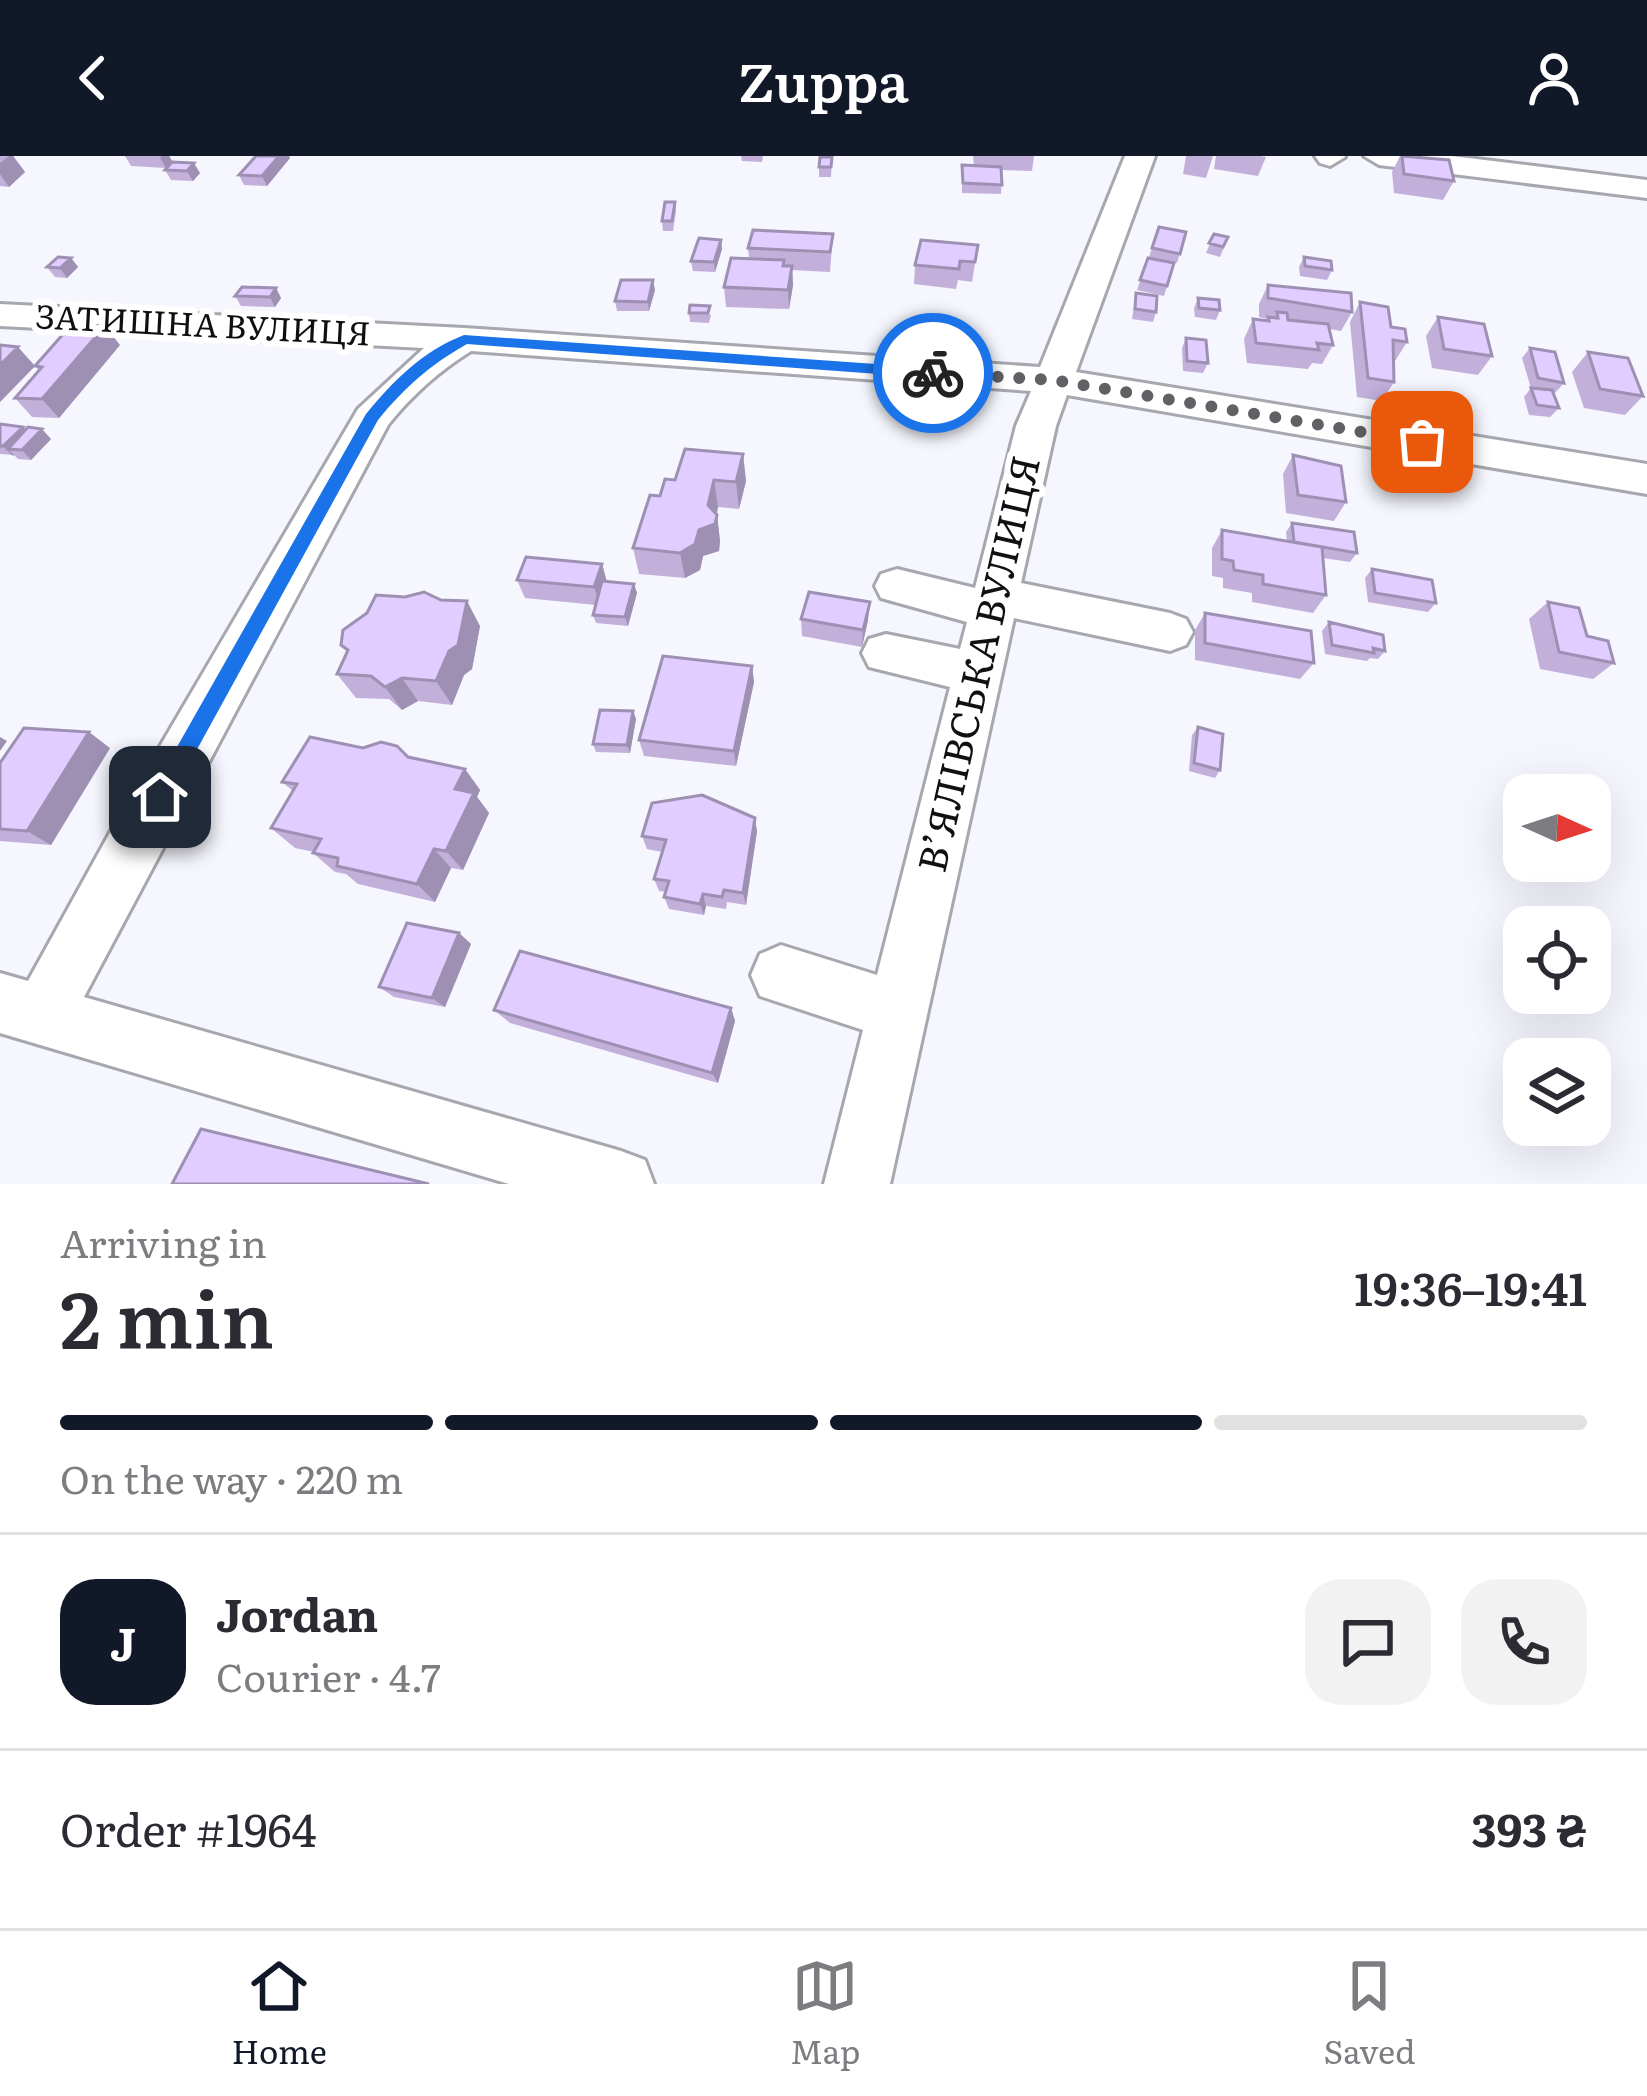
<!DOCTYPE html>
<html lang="en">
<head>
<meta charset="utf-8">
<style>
  :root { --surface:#fff; --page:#f2f2f3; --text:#2b2b33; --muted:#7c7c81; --line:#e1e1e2; --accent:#111827 }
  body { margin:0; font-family:Literata,serif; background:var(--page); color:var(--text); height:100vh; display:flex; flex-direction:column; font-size:45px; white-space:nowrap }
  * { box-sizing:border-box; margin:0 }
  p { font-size:39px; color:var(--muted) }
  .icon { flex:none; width:66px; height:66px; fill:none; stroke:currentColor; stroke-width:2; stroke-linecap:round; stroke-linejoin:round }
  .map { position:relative; height:1028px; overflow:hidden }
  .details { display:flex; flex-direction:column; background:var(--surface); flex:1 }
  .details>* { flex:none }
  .needle { width:78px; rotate:93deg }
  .tools { position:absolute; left:1503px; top:618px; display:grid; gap:24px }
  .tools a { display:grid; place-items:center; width:108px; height:108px; border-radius:24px; background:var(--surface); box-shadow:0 12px 48px #0002; font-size:60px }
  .pin { position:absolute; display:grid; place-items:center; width:102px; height:102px; color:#fff; margin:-51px; border-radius:24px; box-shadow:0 6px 18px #0006 }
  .courier { position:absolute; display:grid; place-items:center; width:120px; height:120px; margin:-60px; border:9px solid #1a73e8; border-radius:50%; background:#fff; color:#222; box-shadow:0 3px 15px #0007 }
  .headline em { font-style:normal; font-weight:600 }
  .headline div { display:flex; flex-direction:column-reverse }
  .headline { display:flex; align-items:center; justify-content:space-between; height:204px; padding:0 60px }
  h1 { font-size:78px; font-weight:600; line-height:90px }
  .bar { display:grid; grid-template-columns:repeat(4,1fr); gap:18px 12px; align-content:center; height:144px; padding:0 60px }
  .bar i { height:15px; border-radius:9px; background:var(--line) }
  .bar .selected { background:var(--accent) }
  .bar p { grid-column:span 4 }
  .line { display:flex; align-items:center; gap:30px; padding:0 60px; border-top:3px solid var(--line) }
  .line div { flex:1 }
  .round { display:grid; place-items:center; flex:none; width:126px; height:126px; border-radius:36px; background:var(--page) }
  header { display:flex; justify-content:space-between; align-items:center; height:156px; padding:0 60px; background:var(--accent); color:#fff; font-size:54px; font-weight:600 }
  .menu { display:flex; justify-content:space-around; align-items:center; height:168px; border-top:3px solid var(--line); background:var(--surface); font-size:33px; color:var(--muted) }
  .menu a { display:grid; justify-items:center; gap:6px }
  .menu .selected { color:var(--accent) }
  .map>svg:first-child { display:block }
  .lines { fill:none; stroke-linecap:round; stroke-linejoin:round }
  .minor-casing { stroke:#a6a7af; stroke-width:6 }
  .minor { fill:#fff; fill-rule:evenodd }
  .wall { fill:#c2b0db }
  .shaded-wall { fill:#9e90b2 }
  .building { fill:#e1cdff; stroke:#9e90b2; stroke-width:3 }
  .route { fill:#1a73e8 }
  .done { stroke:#606065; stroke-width:12; stroke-dasharray:0 21.6 }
  .labels { text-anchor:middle; stroke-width:12; stroke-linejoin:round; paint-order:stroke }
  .far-street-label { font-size:33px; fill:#101013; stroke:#fff }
  .street-label { font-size:39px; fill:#101013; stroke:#fff }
</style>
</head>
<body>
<header><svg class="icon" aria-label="back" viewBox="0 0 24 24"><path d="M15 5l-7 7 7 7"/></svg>Zuppa<svg class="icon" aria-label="person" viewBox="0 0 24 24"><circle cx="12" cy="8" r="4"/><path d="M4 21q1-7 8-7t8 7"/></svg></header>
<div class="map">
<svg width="1647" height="1028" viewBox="0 0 1647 1028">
  <rect width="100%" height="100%" fill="#f6f6fe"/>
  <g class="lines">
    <g class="minor-casing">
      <path id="minor" d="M1125 0H1155L1076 216 1647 308V338L1067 239 1056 270 1021 427 1170 457 1186 463 1193 476 1186 489 1170 495 1014 462 890 1028H824L863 874 760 840 751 819 760 798 781 789 877 819 950 531 869 511 862 497 869 483 886 478 960 493 967 466 881 442 875 430 881 418 897 413 975 432 1016 270 1031 235 471 195C439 215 412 239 388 269L84 841 621 995 645 1004 654 1028H509L0 877V817L28 825 118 662 358 253 424 192 0 170V148L464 172 1040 211Z
        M1315 0H1345V1L1330 10 1320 7Z
        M1364 0H1452L1647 24V42L1379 9Z"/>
    </g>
    <use href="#minor" class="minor"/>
  </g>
  <path class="wall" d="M0 0H13L25 16 9 31 0 30Z
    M125 0H169L172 5 166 12 131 10Z
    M256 0H289L290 2 267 30 244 29 239 19Z
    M741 0H763L762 6 742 5Z
    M973 0H1034L1032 15 1002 14 1001 38 962 37V9L974 10Z
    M1186 0H1213L1206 22 1183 18Z
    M1216 0H1260L1266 1 1258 20 1214 13Z
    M1400 0H1420L1454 25 1443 44 1394 37 1392 16Z
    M832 1 831 21H819V11Z
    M172 6 200 17 193 25 171 24 165 14Z
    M675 46 676 55 673 75H663L662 65Z
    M1159 71 1186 76 1177 107 1149 101Z
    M833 78 830 116 792 114 793 129 789 153 726 151 724 131 749 102 748 92Z
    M1214 78 1228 81 1220 101 1206 97Z
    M721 84 722 93 715 116 693 115 691 105Z
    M978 89 972 126 958 124 956 133 914 128 915 109Z
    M1304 101 1332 114 1327 124 1300 120 1299 111Z
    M71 102 78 111 67 122 55 121 47 111Z
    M1148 102 1174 107 1164 140 1137 134Z
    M1268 129 1352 156 1341 175 1329 173 1333 189 1322 208 1312 207 1308 213 1247 207 1244 183 1253 163 1267 165 1268 163 1259 161V148Z
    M276 132 281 142 275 151 241 150 235 140Z
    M655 134 649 155H617L615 145Z
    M1136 137 1156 156 1153 166 1132 163Z
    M1198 142 1220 154 1216 164 1195 161 1194 152Z
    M1360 146 1407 186 1395 205H1393L1394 226 1382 245 1357 241 1350 166Z
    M690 149 711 159 709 167 690 166 689 157Z
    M1438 161 1492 200 1478 219 1432 212 1426 180Z
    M1186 182 1208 207 1203 217 1183 215 1182 192Z
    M120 189 59 262 32 261 15 242 39 215 35 210 0 246 12 190 35 210Z
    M1530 192 1564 227 1555 237 1553 236 1559 252 1550 261 1529 259 1524 241 1531 232 1522 202Z
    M1588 196 1643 240 1625 259 1584 252 1572 216Z
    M0 268 23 271 26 274 51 283 31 304 18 303 14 299 0 298Z
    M743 298 746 325 739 353 718 351 717 359 720 385 719 395 703 400 700 414 685 422 639 418 633 392 660 340 675 324Z
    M1293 299 1346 346 1334 365 1286 357 1283 318Z
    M1292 367 1357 397 1350 406 1323 402 1326 439 1313 457 1252 446V437L1223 432V422L1212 420V392L1222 374 1287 385 1286 376Z
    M602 408 607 426 634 428 637 437 628 470 596 467 593 459 596 449 525 442 517 424Z
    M1372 413 1436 447 1428 456 1368 446 1365 422Z
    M1548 446 1587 480 1614 507 1593 523 1540 513 1529 463Z
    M1205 457 1314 507 1300 523 1195 504V474Z
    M801 463 868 464 862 491 802 480Z
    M1329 466 1385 495 1378 503 1370 502 1367 505 1325 498 1322 475Z
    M480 470 472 513 464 519 452 549 418 545 402 554 389 543 356 542 337 518 347 496 341 489Z
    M752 510 754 526 736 610 644 600 639 584Z
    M633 555 636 563 630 597 596 596 593 588Z
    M1198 571 1220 614 1215 622 1189 615 1192 579Z
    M110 592 51 689 0 685V607Z
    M408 601 465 613 480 634 477 641 489 657 463 714 451 712 435 746 358 728 346 718 335 716 313 697 314 696 295 692 271 672 293 635 282 626Z
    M757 675 746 749 727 746 726 753 706 750 704 759 669 753 664 741 666 736 659 735 654 723 662 696 647 693 642 680Z
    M459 777 471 788 445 851 394 841 379 831Z
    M731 852 735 865 718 927 510 867 494 854Z"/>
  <path class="shaded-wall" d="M9 0H13L25 16 9 31 0 18V7Z
    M162 0H169L172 5 166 12 160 2Z
    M279 0H289L290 2 267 30 262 20Z
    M194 7 200 17 193 25 187 15Z
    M721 84 722 93 715 116 714 106Z
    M71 102 78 111 67 122 60 112Z
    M792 110 793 129 789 153 788 134Z
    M653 124 655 134 649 155 648 146Z
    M276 132 281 142 275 151 270 141Z
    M105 170 120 189 59 262 42 243Z
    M18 191 35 210 0 246V209Z
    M23 271 32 280 8 293 14 299 13 300 3 290Z
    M42 273 51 283 31 304 22 294Z
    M743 298 746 325 739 353 736 326Z
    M714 324 718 351 713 369 717 359 720 385 719 395 703 400 700 414 685 422 680 397 708 349Z
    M602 408 607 426 600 449 594 431Z
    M634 428 637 437 628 470 625 461Z
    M467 445 480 470 472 513 464 519 452 549 436 525Z
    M870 446 868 464 862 491 863 474Z
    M752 510 754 526 736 610 734 595Z
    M402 522 418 545 402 554 385 531Z
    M633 555 636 563 630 597 627 589Z
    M89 576 110 592 51 689 27 675Z
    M0 581 7 585 0 595Z
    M465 613 480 634 477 641 489 657 463 714 446 695 455 633Z
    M755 662 757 675 746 749 743 737Z
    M434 693 451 712 435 746 417 728Z
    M703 738 706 750 704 759 700 748Z
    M459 777 471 788 445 851 432 842Z
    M731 852 735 865 718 927 712 917Z"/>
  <path class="building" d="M256 0H279L262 20 239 19Z
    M1402 0 1449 4 1454 25 1404 18Z
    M820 1H832L831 11H819Z
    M172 6 194 7 187 15 165 14Z
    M962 9 1001 11 1002 29 963 27Z
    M665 46H675L672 65H662Z
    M1159 71 1186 76 1180 98 1152 92Z
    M753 74 833 78 830 96 748 92Z
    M1214 78 1228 81 1223 91 1209 87Z
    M699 82 721 84 714 106 691 105Z
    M921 84 978 89 975 106 960 105 959 113 915 109Z
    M58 101 71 102 60 112 47 111Z
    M1304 101 1331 105 1332 114 1305 110Z
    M731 102 784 104 783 110H792L788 134 724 131Z
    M1148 102 1174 107 1167 130 1140 124Z
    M621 124H653L648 146 615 145Z
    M1268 129 1351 137 1352 156 1268 142Z
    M242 131 276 132 270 141 235 140Z
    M1136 137 1157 140 1156 156 1135 153Z
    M1198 142 1219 144 1220 154 1199 152Z
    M1360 146 1388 151 1391 171 1405 173 1407 186 1393 184 1394 226 1368 222Z
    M690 149 710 150 708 157H689Z
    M1277 156 1287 157 1288 164 1328 168 1333 189 1317 187 1319 194 1256 187 1253 163 1269 165 1268 161 1278 162Z
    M1438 161 1484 168 1492 200 1444 193Z
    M72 168 105 170 42 243 15 242 42 211 35 210Z
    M1186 182 1206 184 1208 207 1187 205Z
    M0 189 18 191 0 209Z
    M1530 192 1555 196 1564 227 1538 222Z
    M1588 196 1628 202 1643 240 1600 233Z
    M1531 232 1552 234 1559 252 1537 249Z
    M0 268 23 271 3 290H0Z
    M28 271 42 273 22 294 8 293Z
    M685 293 743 298 736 326 714 324 708 349 717 359 715 368 699 374 695 388 680 397 633 392 650 339 660 340 665 323 675 324Z
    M1293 299 1341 310 1346 346 1298 339Z
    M1292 367 1354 376 1357 397 1294 386Z
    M1222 374 1322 391 1326 439 1263 428V419L1234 414 1233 405 1222 403Z
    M526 401 602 408 594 431 517 424Z
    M1372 413 1432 424 1436 447 1375 437Z
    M602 425 634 428 625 461 593 459Z
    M424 436 441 444 467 445 458 489 449 495 436 525 402 522 385 531 371 520 337 518 348 494 341 489 343 474 367 457 376 439 405 441Z
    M809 436 870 446 863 474 801 463Z
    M1548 446 1579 452 1587 480 1608 485 1614 507 1559 496Z
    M1205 457 1311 475 1314 507 1205 487Z
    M1329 466 1383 479 1385 495 1373 492 1374 497 1332 489Z
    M663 500 752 510 734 595 639 584Z
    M600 554 633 555 627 589 593 588Z
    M1198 571 1223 578 1220 614 1194 607Z
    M24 572 89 576 27 675 0 673V607Z
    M310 581 363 592 381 586 397 590 408 601 465 613 455 633 474 637 446 695 434 693 417 728 337 710 338 702 313 697 321 683 271 672 297 628 282 626Z
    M702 639 755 662 743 737 724 734 722 741 703 738 700 748 664 741 669 725 654 723 666 684 642 680 652 647Z
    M407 767 459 777 432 842 379 831Z
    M520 795 731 852 712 917 494 854Z
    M201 973 429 1028H172Z"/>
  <path class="route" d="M464 179 933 212 941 217 933 222 467 188C430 209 405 231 378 264L167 648H152V635L366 258C394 224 423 195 464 179Z"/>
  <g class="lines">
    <path class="done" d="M933 217 1053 224 1422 286"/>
  </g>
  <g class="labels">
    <g class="far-street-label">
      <text transform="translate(203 169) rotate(3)" y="12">ЗАТИШНА ВУЛИЦЯ</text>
    </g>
    <g class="street-label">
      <text transform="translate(979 508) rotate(-77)" y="14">В’ЯЛІВСЬКА ВУЛИЦЯ</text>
    </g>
  </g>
</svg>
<div class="tools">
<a><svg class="needle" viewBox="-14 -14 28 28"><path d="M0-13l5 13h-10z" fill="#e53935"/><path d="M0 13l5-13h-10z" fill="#7c7c81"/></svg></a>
<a><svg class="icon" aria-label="locate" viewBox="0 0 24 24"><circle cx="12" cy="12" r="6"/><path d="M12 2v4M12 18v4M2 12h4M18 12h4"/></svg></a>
<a><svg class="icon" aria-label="layers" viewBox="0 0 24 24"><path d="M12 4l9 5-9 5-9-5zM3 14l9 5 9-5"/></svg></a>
</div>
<div class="pin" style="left:1422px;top:286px;background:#ea580c"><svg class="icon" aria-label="bag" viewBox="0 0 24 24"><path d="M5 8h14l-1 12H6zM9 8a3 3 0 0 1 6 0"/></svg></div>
<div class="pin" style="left:160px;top:641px;background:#1f2937"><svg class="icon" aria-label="home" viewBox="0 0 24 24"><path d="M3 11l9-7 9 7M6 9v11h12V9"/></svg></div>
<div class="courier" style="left:933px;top:217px"><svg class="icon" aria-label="bike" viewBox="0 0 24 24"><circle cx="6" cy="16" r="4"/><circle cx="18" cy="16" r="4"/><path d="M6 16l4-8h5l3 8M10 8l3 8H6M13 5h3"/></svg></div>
</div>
<section class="details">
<div class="headline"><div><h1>2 min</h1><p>Arriving in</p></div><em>19:36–19:41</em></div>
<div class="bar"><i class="selected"></i><i class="selected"></i><i class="selected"></i><i></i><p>On the way · 220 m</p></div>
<div class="line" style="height:216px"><b class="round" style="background:var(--accent);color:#fff">J</b><div><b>Jordan</b><p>Courier · 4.7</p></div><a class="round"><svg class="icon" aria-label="chat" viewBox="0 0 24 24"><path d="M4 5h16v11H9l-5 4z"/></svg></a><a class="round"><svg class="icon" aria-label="phone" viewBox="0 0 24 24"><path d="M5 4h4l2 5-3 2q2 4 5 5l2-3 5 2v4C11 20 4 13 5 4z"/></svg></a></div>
<div class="line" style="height:156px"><div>Order #1964</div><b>393 ₴</b></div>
</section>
<nav class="menu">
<a class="selected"><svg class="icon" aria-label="home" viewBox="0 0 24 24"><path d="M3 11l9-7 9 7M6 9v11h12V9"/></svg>Home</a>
<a><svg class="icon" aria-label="map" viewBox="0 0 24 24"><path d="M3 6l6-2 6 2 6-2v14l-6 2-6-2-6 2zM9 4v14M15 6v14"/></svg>Map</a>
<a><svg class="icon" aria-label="saved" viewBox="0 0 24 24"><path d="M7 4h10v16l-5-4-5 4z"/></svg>Saved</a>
</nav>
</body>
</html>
